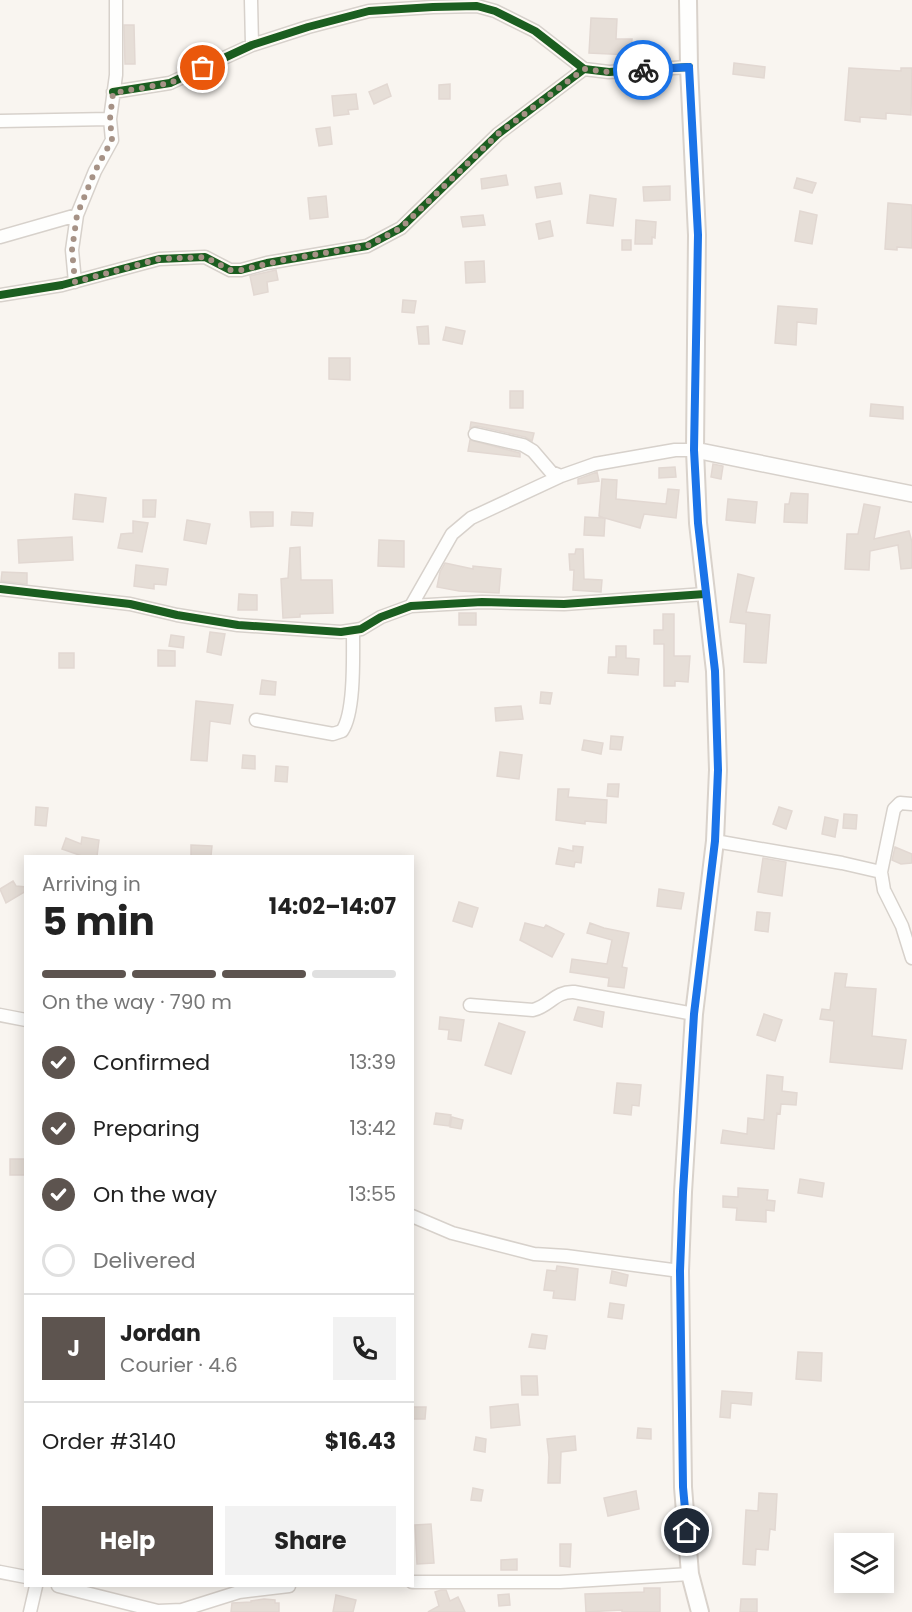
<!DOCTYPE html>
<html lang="en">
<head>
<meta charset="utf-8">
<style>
  :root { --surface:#fff; --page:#f2f2f2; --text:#222; --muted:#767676; --line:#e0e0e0; --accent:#5d544f }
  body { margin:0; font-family:Poppins,sans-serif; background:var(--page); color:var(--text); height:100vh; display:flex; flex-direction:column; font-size:22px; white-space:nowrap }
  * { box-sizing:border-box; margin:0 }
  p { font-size:20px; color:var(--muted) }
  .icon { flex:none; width:33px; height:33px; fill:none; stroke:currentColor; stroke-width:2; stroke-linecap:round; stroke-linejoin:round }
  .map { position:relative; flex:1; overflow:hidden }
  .sheet { position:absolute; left:24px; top:855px; width:390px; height:732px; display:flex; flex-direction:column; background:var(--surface); border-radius:0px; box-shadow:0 3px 15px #0003 }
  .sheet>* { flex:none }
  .fabs { position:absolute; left:834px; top:1533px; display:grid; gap:12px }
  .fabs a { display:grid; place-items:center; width:60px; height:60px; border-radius:0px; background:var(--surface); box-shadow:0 3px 15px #0003; font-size:30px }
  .pin { position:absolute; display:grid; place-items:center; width:51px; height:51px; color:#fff; margin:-26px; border:3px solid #fff; border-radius:50%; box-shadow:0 2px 6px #0007 }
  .courier { position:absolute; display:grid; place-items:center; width:60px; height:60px; margin:-30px; border:4px solid #1a73e8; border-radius:50%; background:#fff; color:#222; box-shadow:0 2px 8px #0007 }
  .head em { font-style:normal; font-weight:700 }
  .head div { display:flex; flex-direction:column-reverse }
  .head { display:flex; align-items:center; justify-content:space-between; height:102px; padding:0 18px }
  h1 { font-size:39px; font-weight:700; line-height:45px }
  .bar { display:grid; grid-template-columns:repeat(4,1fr); gap:9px 6px; align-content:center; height:72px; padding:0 18px }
  .bar i { height:8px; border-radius:4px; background:var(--line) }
  .bar .selected { background:var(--accent) }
  .bar p { grid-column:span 4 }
  .line { display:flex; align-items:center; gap:15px; padding:0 18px; border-top:2px solid var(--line) }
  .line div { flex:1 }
  .round { display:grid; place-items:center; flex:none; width:63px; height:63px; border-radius:0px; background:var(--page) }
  ol { padding:0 18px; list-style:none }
  li { display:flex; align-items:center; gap:18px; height:66px }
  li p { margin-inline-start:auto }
  li .icon { padding:6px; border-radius:50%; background:var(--accent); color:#fff; stroke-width:4 }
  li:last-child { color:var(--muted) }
  li i { width:33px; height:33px; border:3px solid var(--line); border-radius:50% }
  .primary-button { display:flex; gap:12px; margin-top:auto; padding:12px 18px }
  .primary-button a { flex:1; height:69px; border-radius:0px; background:var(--accent); color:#fff; font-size:24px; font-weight:700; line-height:69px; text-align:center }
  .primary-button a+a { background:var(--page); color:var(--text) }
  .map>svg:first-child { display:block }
  .building { fill:#e6ded7; stroke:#e2d8d2; stroke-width:1.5 }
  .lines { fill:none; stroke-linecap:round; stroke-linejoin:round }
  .minor-casing { stroke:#d7d1cb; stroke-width:15 }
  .tertiary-casing { stroke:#d7d1cb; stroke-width:18 }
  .secondary-casing { stroke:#d9d2cb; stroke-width:20 }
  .minor { stroke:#fefefd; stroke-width:12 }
  .tertiary { stroke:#fefefd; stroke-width:15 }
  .secondary { stroke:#fefefd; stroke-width:16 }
  .cycleway-casing { stroke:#fffaf3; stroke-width:11 }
  .cycleway { stroke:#1b5e20; stroke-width:8 }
  .done { stroke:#a69286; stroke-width:6; stroke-dasharray:0 10.8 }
  .route { stroke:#1a73e8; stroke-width:8 }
</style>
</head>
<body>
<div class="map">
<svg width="912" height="1612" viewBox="0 0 912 1612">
  <rect width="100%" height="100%" fill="#f9f5f0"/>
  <path class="building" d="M591 18 617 19 616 39H632L631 55 589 53Z
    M124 25H134L135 64H125Z
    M734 63 765 67 764 78 733 74Z
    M849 68 901 71V68H912L911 115 886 113V119L860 117V122L845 120Z
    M387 84 391 96 374 104 369 92Z
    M450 84V99H439V85Z
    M356 94 358 109 348 110 349 114 334 116 332 96Z
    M330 127 332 144 319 146 316 129Z
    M506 175 508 185 482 189 481 179Z
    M797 178 816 183 812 193 794 188Z
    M560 183 562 194 537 198 535 187Z
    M670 186V200L644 201 643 187Z
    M590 195 616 199 613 226 587 223Z
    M326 196 328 217 310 219 308 198Z
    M888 203 912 205V248L897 247V250L885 249Z
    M800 211 817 215 812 244 795 241Z
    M483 215 485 225 463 227 461 217Z
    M636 220 656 222 655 238 652 237V244H635Z
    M550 221 553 236 539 239 536 224Z
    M622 240H631V250H622Z
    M484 261 485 282 466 283 465 262Z
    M276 270 278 280 267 282 268 292 254 295 250 276Z
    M403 300 416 301 414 313 402 312Z
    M778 306 817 309 816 324 797 322 796 345 775 343Z
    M428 326 429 344H419L417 327Z
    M446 327 465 331 462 344 443 340Z
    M329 358H350V380L329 379Z
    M510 391H523V408H510Z
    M871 404 903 407V419L870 416Z
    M471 422 534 433 532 441 525 437 477 426 470 428Z
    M470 440 520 453V457L468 451Z
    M713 464 723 466 721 479 711 477Z
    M675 467 676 477 659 478V468Z
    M597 472 599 481 578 484V479Z
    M602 479 617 480 616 499 666 504 668 489 679 490 676 518 644 514 640 528 605 518 604 536 584 535 585 517 604 518 599 516Z
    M791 493 808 494 807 523 784 522 785 504H789Z
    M75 494 106 498 103 522 73 519Z
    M728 499 757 502 755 523 726 520Z
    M143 500H156L155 517H143Z
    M864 504 880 507 874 539 909 531 912 542V568L901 569 898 545 870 551 869 570 845 569 847 534H858Z
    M250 512H273V526L251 527Z
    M292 512 313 513 312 526 291 525Z
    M187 520 210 524 206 544 184 540Z
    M133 521 148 523 142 552 118 548 121 534 133 533Z
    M72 537 73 560 19 563 18 540Z
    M379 540 404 541V567L378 566Z
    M300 547 301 580H332L333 613 300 614V617L283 618 281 579 288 578 290 548Z
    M576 549H583L584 579 602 580 601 592 573 590 574 570H570L569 554H575Z
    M445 563 473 569V566L501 569 499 593 459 591 437 587 440 572Z
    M136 565 168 569 166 585 154 584V589L134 586Z
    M2 572 27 573V584L1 581Z
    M738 574 754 578 746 612 770 615 766 663 744 662 746 624 730 622Z
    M239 594 257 595V610H238Z
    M459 613H476V625H459Z
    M663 614H674V656H690L688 682 675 681V686H664V644H654V630H663Z
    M210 632 225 634 221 655 207 652Z
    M171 635 184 637 183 648 169 646Z
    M616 646H626V658L639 659 638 675 608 673 609 657H616Z
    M158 650 175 651V666H158Z
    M59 653H74V668H59Z
    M262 680 276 682 275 695 260 694Z
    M541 692 552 693 550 704 540 703Z
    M196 701 233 705 230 724 210 721 207 761 191 760Z
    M521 706 523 719 496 721 495 708Z
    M611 736 623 737 621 750 610 749Z
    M584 740 603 743 601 754 582 750Z
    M500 752 522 755 519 779 497 776Z
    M243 755 255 756V769L242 768Z
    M276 766 288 767 287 782 275 781Z
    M608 784H619L618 797 607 796Z
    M558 789H569L568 797 607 800 606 823 585 821V824L556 820Z
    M36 807 48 808 46 826 35 825Z
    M779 807 792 811 786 829 773 824Z
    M844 814 857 815 856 829 843 828Z
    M825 817 838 820 835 837 822 834Z
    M82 837 99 840 97 856H82L62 849 66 838 81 844Z
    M191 845 212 846 211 856H191Z
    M573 846 583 847 581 863 575 862 574 867 556 864 559 848 573 851Z
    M895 847 912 854V863L901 864 892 860Z
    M763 858 786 862 782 896 758 892Z
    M13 881 16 886 26 887V891L6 903 0 889Z
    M659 889 684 893 681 909 657 906Z
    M459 902 478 908 472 927 453 921Z
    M757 912 770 913 768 932 755 930Z
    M525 923 544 928 546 925 564 934 552 957 520 940Z
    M590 923 604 928 629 933 622 967 627 968 624 988 608 986 609 978 570 972 572 959 607 964 612 940 587 933Z
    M835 973 847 974 845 987 876 989 872 1036 906 1040 902 1069 830 1062 834 1021 820 1019 822 1009 830 1010Z
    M578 1007 604 1012 602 1027 574 1020Z
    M764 1014 782 1020 775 1041 757 1035Z
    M440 1017 464 1020 461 1041 448 1039 449 1030 439 1029Z
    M499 1023 525 1032 511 1074 485 1065Z
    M767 1075 783 1077 782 1091 797 1093 796 1105 781 1104 780 1114 777 1113 774 1149 721 1143 723 1130 747 1134 748 1118 764 1120Z
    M617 1083 641 1085 639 1106 632 1105 631 1115 614 1113Z
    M436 1113 451 1115 449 1126 434 1124Z
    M452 1117 463 1120 461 1129 450 1127Z
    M10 1159H26V1175H10Z
    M800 1179 824 1183 822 1197 798 1193Z
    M738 1188 768 1190 767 1200 775 1201 774 1211 766 1210V1222L736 1220 737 1208 723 1207V1196L738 1197Z
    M557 1266 578 1269 575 1300 553 1298 554 1291 544 1290 547 1270 556 1271Z
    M612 1271 628 1275 626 1286 610 1283Z
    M610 1303 624 1305 622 1319 608 1317Z
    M532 1334 547 1336 545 1349 529 1347Z
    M798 1352 822 1353 821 1381 796 1379Z
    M521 1376H537L538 1395H522Z
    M722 1391 752 1393 751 1405 731 1403 730 1418 720 1417Z
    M518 1404 520 1425 491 1428 490 1407Z
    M413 1407H426L425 1419H413Z
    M638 1428 651 1429V1439L637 1438Z
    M575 1436 576 1450 561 1452 560 1483H548L549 1457 547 1439Z
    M476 1437 486 1439 485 1452 474 1450Z
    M473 1488 483 1490 481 1501 471 1500Z
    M636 1491 639 1509 608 1516 604 1498Z
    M759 1493 777 1494 775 1530 770 1529 768 1550 756 1549 755 1565 743 1564 746 1510 758 1511Z
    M431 1524 434 1563 417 1564 415 1525Z
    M560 1544H571L570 1567 560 1566Z
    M517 1559V1570H501V1560Z
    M644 1588H660V1612H622V1610L586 1612 585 1594 644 1592Z
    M441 1590H446L450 1601 458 1597 465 1612H428L439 1606 435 1592Z
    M509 1594 510 1605 499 1606 498 1595Z
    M336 1595 356 1600 353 1612H333Z
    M264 1599 275 1600V1603H279V1612H231L232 1603 251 1602V1601Z
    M741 1599H757V1612H740Z"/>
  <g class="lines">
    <g class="minor-casing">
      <path id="minor" d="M251 0 252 45
        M113 92 170 83 252 45 308 27 369 11 433 7 477 6 495 11 535 31 584 69 609 72 689 67
        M0 121 110 119
        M0 237 77 215
        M75 282 72 250 77 215 95 171 112 140 110 119 116 75V0
        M0 295 62 285 159 259 205 257 230 270H241L267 263 367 246 401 228 498 134 584 69
        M475 434 523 445 533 451 551 472 561 476 595 464 675 450H695
        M0 589 130 604 177 615 238 625 341 632 361 629 381 617 411 606 482 602 564 604 705 594
        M411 606 452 534 471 518 561 476
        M256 720 333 734 342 731C355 713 353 655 353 632
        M715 841 842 863 881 872 884 890 902 926 912 958
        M881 872 894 809 900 803 912 804
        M470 1005 533 1010C550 1006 555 991 574 992L694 1014
        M0 1015 26 1020
        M412 1216 452 1233 534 1254 566 1256 680 1271
        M0 1572 26 1577
        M412 1582H560L690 1574
        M58 1586 158 1611 182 1610 239 1592 289 1586
        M30 1612 36 1586"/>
    </g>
    <g class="tertiary-casing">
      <path id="tertiary" d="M695 450 912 494"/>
    </g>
    <g class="secondary-casing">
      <path id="secondary" d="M688 0 689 67 697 235 695 450 698 523 715 671 718 770 715 841 694 1014 683 1192 680 1271 683 1487 690 1574 700 1612"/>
    </g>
    <use href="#minor" class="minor"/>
    <use href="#tertiary" class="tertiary"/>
    <use href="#secondary" class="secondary"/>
    <g class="cycleway-casing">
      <path id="cycleway" d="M113 92 170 83 252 45 308 27 369 11 433 7 477 6 495 11 535 31 584 69 609 72 689 67
        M0 295 62 285 159 259 205 257 230 270H241L267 263 367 246 401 228 498 134 584 69
        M0 589 130 604 177 615 238 625 341 632 361 629 381 617 411 606 482 602 564 604 705 594"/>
    </g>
    <use href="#cycleway" class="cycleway"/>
  </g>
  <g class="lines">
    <path class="done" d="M203 68 170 83 113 93 110 119 112 140 95 171 77 215 72 250 75 282 159 259 205 257 230 270H241L283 260 367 246 401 228 498 134 584 69 609 72 643 70"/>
    <path class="route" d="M643 70 689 67 698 235 694 450 698 523 715 671 718 770 715 841 694 1014 683 1192 680 1271 683 1487 687 1531"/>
  </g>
</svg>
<div class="fabs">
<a><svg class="icon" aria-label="layers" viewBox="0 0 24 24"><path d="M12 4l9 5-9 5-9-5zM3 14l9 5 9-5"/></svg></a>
</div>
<div class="pin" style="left:203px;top:68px;background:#ea580c"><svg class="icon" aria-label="bag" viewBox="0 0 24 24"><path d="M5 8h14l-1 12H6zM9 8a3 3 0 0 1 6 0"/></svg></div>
<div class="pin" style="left:687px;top:1531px;background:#1f2937"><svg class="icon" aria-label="home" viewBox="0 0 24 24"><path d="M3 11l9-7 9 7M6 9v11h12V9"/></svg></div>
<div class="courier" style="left:643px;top:70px"><svg class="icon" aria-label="bike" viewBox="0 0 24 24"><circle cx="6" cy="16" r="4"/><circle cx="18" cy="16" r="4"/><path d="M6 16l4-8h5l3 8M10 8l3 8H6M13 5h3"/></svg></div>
<section class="sheet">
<div class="head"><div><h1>5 min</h1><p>Arriving in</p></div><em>14:02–14:07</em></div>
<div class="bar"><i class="selected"></i><i class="selected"></i><i class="selected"></i><i></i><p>On the way · 790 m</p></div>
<ol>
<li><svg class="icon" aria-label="check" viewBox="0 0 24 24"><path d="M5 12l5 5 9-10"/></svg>Confirmed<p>13:39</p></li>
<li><svg class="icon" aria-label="check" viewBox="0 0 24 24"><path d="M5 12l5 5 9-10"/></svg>Preparing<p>13:42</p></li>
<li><svg class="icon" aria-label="check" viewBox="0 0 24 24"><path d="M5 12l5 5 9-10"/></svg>On the way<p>13:55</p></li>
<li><i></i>Delivered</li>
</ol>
<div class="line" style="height:108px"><b class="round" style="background:var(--accent);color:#fff">J</b><div><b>Jordan</b><p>Courier · 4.6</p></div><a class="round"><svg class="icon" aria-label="phone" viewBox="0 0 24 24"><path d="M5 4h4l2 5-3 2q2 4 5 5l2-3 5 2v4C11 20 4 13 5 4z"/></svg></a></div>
<div class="line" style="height:78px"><div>Order #3140</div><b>$16.43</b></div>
<div class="primary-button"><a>Help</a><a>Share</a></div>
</section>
</div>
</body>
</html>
